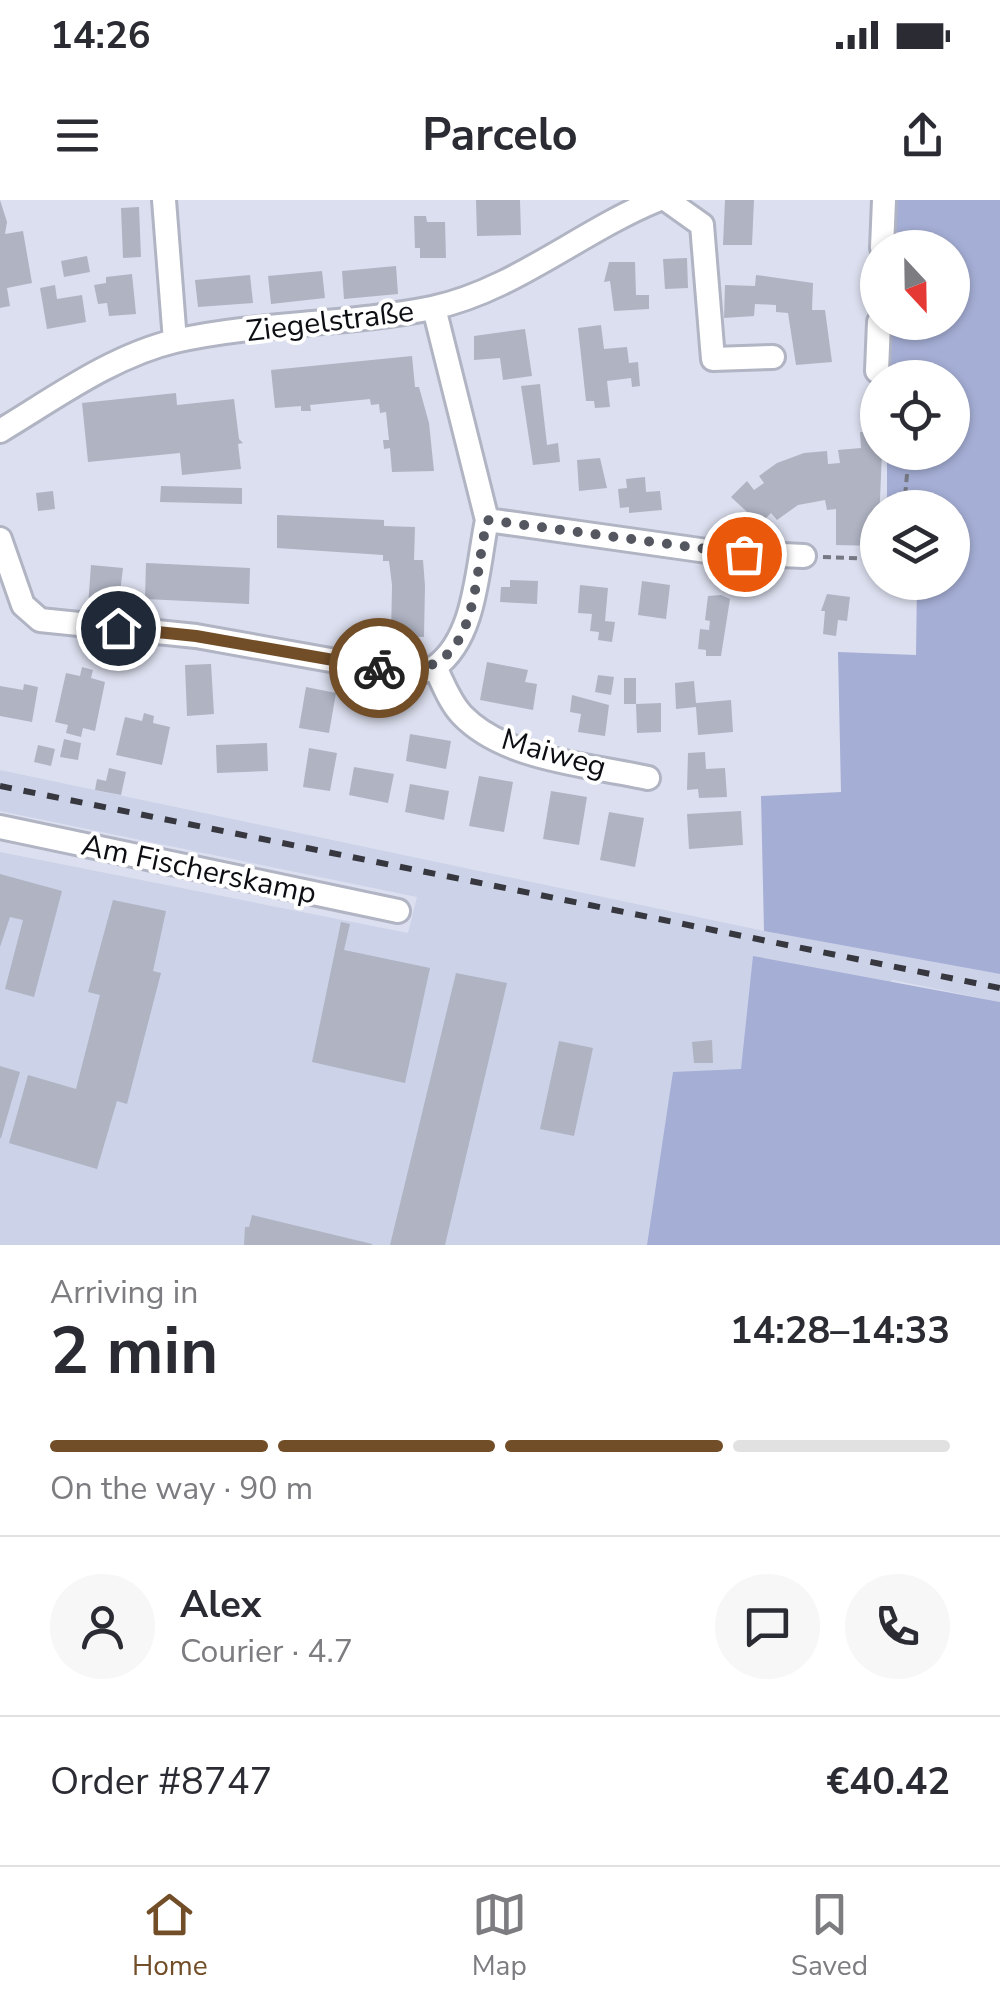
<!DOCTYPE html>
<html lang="en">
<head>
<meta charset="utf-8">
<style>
  :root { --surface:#fff; --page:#f7f7f7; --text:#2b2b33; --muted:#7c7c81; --line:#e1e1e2; --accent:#724e28 }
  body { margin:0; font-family:"Nunito Sans",sans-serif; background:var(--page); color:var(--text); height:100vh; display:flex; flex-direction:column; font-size:38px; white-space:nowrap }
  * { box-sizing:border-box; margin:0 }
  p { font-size:32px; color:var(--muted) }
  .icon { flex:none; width:55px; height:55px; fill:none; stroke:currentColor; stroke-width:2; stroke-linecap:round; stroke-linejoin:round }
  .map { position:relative; height:1045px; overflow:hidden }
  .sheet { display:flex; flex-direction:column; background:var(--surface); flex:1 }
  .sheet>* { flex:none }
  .needle { width:65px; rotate:158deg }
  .controls { position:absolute; left:860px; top:30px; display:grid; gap:20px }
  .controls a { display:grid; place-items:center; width:110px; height:110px; border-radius:50%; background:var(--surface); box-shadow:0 2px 8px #0004; font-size:50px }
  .pin { position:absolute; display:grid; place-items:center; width:85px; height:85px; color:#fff; margin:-42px; border:5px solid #fff; border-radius:50%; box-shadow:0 2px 10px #0007 }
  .courier { position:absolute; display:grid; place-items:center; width:100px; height:100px; margin:-50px; border:8px solid #724e28; border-radius:50%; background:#fff; color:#222; box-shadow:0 2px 12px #0007 }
  .summary em { font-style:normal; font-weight:700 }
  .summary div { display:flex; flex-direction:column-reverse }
  .summary { display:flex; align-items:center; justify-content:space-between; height:170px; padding:0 50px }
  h1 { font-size:65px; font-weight:700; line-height:75px }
  .bar { display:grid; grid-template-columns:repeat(4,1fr); gap:15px 10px; align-content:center; height:120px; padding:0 50px }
  .bar i { height:12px; border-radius:8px; background:var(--line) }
  .bar .on { background:var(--accent) }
  .bar p { grid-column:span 4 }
  .line { display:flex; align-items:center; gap:25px; padding:0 50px; border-top:2px solid var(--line) }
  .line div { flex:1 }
  .round { display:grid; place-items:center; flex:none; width:105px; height:105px; border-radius:52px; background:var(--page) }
  .status { display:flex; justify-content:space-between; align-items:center; height:70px; padding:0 50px; background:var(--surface); direction:ltr }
  .status svg { height:28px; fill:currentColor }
  header { display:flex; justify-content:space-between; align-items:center; height:130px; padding:0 50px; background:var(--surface); font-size:45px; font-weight:700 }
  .tabs { display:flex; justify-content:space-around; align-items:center; height:140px; border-top:2px solid var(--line); background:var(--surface); font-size:28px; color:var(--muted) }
  .tabs a { display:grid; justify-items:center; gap:5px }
  .tabs .on { color:var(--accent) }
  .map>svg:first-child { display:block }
  .built { fill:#ccd2e8 }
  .green { fill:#a5aed5 }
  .building { fill:#afb3c2 }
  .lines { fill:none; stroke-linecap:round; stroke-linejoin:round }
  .minor-casing { stroke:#b0b4c3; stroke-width:28 }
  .path { stroke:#767883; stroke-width:4; stroke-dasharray:8 5; stroke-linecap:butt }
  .minor { stroke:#fff; stroke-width:22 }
  .rail { stroke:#37383f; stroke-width:6; stroke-dasharray:12 12; stroke-linecap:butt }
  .done { stroke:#555760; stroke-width:10; stroke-dasharray:0 18 }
  .route { stroke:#724e28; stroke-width:12 }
  .labels { text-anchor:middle; stroke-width:8; stroke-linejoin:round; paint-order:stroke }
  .street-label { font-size:30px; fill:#0d0e13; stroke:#fff }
</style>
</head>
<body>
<div class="status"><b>14:26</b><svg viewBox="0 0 49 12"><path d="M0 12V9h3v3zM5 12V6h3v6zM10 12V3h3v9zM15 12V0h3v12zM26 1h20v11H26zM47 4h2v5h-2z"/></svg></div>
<header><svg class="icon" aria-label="menu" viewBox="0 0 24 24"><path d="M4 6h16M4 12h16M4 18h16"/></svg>Parcelo<svg class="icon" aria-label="share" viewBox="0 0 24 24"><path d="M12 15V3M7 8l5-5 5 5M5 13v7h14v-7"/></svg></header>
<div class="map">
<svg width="1000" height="1045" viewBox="0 0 1000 1045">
  <rect width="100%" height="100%" fill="#dcdfef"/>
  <path class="built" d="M0 570 764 731 1000 774V802L893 780 742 869 659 986 647 1045H0V652L408 733 417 697 0 611Z"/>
  <path class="green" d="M889 0H1000V774L764 731 761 596 841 592 838 452 916 455 917 383 952 382V308L887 307V253L952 252V178L883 177 885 123 952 122V48L888 47Z
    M753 756 1000 802V1045H647L673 872 741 869Z"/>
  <path class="building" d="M0 0 7 22 5 34 23 31 32 83 7 88 10 106 0 108Z
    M476 0H520L521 35 477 36Z
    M725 0H754L752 45H723Z
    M139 7 141 57 123 58 121 8Z
    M414 16H426L427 22H445L446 58H420V48H415Z
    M87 56 90 72 64 77 61 61Z
    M687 58 688 88 665 89 663 59Z
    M609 62H635L636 95H649V109L614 111 610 81 604 82Z
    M396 66 398 94 344 99 342 71Z
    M322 71 325 98 271 104 268 76Z
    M132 74 136 114 109 116 107 103 98 104 94 85 106 83V77Z
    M250 75 253 103 198 107 195 80Z
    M756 75 813 83 812 110H825L832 162 796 165 788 113 776 112V105L755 104 754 116 724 118 725 85 755 86Z
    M55 85 57 99 82 95 86 122 47 129 40 88Z
    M601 125 604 149 627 147 629 163 638 162 640 186 632 187 631 178 607 181 610 207 595 208 594 201H586L578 128Z
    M525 129 532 176 503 180 500 158 474 160V136Z
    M412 156 415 187H419L429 223 434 271 392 272 390 248 384 249 383 240H389L386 212 380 213 379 204 371 205 370 199 310 205 311 211H301V206L275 208 271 170Z
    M540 184 547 245 558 243 560 262 533 265 521 186Z
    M176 193 177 205 234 199 239 239 243 243 238 244 241 269 182 275 180 253 88 262 82 203Z
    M860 232 878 233V252H882L878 346 836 345V309L827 310 825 300 798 305 777 320 771 313 760 324 731 297 747 281 754 290 764 283 759 276 777 263 804 253 827 251 828 264 840 263 838 250 861 248Z
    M600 258 607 288 579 291 577 260Z
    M645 277 646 292 660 291 662 310 629 313V307L620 308 618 289 627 288 626 279Z
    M161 286 242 288V304L160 302Z
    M53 291 55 309 38 311 36 293Z
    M277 315 384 320V326L415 327 414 360H423L425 386 424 437 391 436 392 385 389 361H383V355L277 348Z
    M146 363 250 368 249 404 145 399Z
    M91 365 123 368 118 409 88 406Z
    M510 380 538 381 537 404 500 402 501 387H510Z
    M642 381 670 385 666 419 638 415Z
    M580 385 608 388 605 421 615 422 612 442 598 440 599 432 590 431 592 414 578 413Z
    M827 394 850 397 847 421 838 420 836 436 823 434 825 411H821Z
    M721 395 730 399 721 456H706V450L698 449 700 429 709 430 710 421 705 420 708 396Z
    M487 462 528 470 525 482 537 484 533 510 480 500Z
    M211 464 214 514 187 516 185 465Z
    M82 467 93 470 91 478 105 482 95 531 83 528 81 537 66 533 68 525 55 522 66 473 80 476Z
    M598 475 614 477 611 495 595 492Z
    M624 478H636V504L661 503V532L637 533 636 504H624Z
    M694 481 696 503 731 500 733 532 698 535 696 507 676 509 675 483Z
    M24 484 38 487 32 522 0 516V486L23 490Z
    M306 487 336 493 329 533 299 528Z
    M572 495 609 505 605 536 578 532 581 514 570 512Z
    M144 513 154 516 153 523 170 527 162 565 116 555 125 517 142 521Z
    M410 534 451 541 446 569 406 561Z
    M64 539 81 543 78 560 60 557Z
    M267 543 268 571 217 573 216 545Z
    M38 545 55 549 51 566 34 562Z
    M309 548 337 553 330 591 303 587Z
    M705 552 706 569 725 568 727 597 699 598 698 589 687 590 688 553Z
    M354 567 394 574 388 603 349 595Z
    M109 568 126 572 121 595 95 590 97 579 106 581Z
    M479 576 513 582 504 632 469 626Z
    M410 584 449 591 444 620 405 612Z
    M551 591 587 597 579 645 543 639Z
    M741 611 743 645 689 649 687 614Z
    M609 612 644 618 635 667 600 660Z
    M0 674 62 691 34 797 5 789 23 720 10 717 0 747Z
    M113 700 166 711 153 771 161 773 127 904 117 901 97 969 9 943 28 875 76 889 100 795 88 792Z
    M341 722 350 724 344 750 430 768 405 883 312 862Z
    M456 773 507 783 445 1045H390Z
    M712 840 713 863H694L692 842Z
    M559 841 593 848 574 936 540 929Z
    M0 866 20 872 1 938H0Z
    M252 1015 372 1044V1045H244L245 1027H249Z"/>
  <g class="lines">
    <g class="minor-casing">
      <path id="minor" d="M164 0 175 141
        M667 0 702 25 713 159 773 157
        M882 48 884 0
        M434 108 487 320 714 352 804 356
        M877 171 879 122
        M0 231C55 198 112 156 175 141 259 122 348 125 432 108 513 91 581 31 657 0
        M0 339 23 405 40 420 196 436 392 471 421 472 435 467C443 483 449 501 462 515 505 560 590 565 648 578
        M435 467C476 438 477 368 487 320
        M0 627 398 711"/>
    </g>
    <path class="path" d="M904 308 909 252
      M823 357 878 359"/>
    <use href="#minor" class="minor"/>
    <path class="rail" d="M0 586 1000 788"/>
  </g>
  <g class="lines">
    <path class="done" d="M379 468C479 486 471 393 487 320L744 354"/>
    <path class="route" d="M118 428 196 436 379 468"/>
  </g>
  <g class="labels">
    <g class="street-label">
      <text transform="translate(330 121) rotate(-7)" y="10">Ziegelstraße</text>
      <text transform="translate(554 553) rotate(16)" y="10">Maiweg</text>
      <text transform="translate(199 669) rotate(12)" y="10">Am Fischerskamp</text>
    </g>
  </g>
</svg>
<div class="controls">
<a><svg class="needle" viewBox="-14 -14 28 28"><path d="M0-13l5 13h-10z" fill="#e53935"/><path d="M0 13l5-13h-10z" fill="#7c7c81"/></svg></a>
<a><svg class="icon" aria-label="locate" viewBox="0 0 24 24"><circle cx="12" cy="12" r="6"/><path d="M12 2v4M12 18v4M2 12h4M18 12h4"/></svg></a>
<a><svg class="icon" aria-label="layers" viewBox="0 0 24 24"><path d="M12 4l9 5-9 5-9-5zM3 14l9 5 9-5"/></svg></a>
</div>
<div class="pin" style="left:744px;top:354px;background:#ea580c"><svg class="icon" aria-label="bag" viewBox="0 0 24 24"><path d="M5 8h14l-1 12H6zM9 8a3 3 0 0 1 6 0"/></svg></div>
<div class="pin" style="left:118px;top:428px;background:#1f2937"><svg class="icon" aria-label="home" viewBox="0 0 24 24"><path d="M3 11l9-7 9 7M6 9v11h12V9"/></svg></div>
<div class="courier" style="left:379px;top:468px"><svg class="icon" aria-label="bike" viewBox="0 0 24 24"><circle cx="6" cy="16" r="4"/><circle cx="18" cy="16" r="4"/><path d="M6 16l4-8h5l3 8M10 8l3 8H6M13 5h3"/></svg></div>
</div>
<section class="sheet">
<div class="summary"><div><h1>2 min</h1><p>Arriving in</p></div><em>14:28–14:33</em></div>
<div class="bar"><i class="on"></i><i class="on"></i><i class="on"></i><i></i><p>On the way · 90 m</p></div>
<div class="line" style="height:180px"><a class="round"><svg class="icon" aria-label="person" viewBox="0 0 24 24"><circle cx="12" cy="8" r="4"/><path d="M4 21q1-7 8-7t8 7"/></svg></a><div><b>Alex</b><p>Courier · 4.7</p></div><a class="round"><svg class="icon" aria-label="chat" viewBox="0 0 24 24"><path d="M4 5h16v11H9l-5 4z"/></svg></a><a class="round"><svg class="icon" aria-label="phone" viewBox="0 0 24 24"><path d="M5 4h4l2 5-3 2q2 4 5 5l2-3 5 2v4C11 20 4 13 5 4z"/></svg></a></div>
<div class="line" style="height:130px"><div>Order #8747</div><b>€40.42</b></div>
</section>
<nav class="tabs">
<a class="on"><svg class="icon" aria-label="home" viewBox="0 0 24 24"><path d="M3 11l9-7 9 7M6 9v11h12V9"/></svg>Home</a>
<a><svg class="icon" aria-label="map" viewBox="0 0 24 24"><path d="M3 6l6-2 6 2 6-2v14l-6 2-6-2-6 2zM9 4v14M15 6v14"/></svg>Map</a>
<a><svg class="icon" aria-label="saved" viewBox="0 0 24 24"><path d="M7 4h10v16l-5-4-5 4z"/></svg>Saved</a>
</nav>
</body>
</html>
